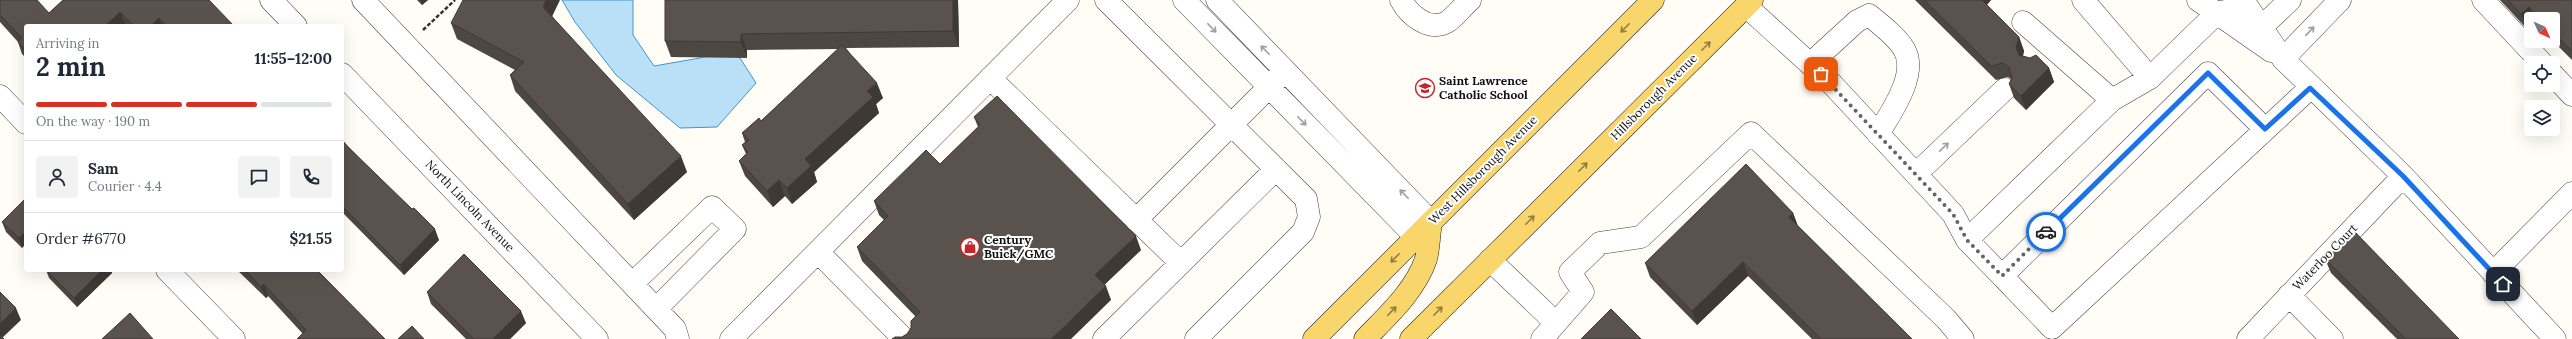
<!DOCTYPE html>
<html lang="en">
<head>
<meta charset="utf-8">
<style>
  :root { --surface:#fff; --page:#f2f2f3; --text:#1f2937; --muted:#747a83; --line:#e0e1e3; --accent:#d93025 }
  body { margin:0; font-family:Lora,serif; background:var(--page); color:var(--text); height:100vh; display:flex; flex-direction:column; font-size:15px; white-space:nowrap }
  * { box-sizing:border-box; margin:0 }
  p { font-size:13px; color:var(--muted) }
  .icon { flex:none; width:22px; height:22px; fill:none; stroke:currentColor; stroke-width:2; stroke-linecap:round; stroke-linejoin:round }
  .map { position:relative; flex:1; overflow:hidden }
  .sheet { position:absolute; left:24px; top:24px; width:320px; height:248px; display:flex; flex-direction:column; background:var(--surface); border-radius:4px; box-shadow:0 4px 16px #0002 }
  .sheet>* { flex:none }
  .needle { width:26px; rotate:135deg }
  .fabs { position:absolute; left:2524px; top:12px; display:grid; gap:8px }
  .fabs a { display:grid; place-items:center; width:36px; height:36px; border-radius:4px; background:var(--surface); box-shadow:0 4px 16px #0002; font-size:20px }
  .pin { position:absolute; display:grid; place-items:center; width:34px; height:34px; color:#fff; margin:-17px; border-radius:8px; box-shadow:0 2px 6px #0006 }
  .courier { position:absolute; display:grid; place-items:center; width:40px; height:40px; margin:-20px; border:3px solid #1a73e8; border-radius:50%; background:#fff; color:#222; box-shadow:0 1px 5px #0007 }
  .summary em { font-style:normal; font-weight:700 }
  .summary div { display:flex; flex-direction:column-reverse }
  .summary { display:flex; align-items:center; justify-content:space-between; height:68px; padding:0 12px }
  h1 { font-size:26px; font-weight:700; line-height:30px }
  .bar { display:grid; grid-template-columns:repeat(4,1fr); gap:6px 4px; align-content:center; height:48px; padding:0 12px }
  .bar i { height:5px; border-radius:3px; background:var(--line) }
  .bar .on { background:var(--accent) }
  .bar p { grid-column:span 4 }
  .line { display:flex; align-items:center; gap:10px; padding:0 12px; border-top:1px solid var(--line) }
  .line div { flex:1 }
  .round { display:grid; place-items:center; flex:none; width:42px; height:42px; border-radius:4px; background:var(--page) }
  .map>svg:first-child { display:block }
  .water { fill:#b9e0f7; stroke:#3f96cf }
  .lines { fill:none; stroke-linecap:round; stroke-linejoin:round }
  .minor-casing { stroke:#444; stroke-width:23 }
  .major-casing { stroke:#222; stroke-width:23 }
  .path { stroke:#333; stroke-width:2.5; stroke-dasharray:4 2; stroke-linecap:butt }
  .minor { stroke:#fff; stroke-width:22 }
  .major { stroke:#f9d66b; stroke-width:22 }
  .wall { fill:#4d4742 }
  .shaded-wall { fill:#3f3936 }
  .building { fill:#5a524d; stroke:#3f3936 }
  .oneway { stroke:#a0a0a0 }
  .oneway2 { stroke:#917d42 }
  .done { stroke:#646461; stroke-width:4; stroke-dasharray:0 7.2 }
  .route { stroke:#1a73e8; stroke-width:5 }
  .labels { text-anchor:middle; stroke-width:4; stroke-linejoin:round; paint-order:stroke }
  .poi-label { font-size:12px; font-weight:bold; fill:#111; stroke:#fff; text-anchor:start }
  .street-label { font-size:12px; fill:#111; stroke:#fff }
</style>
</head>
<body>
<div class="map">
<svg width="2572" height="339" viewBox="0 0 2572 339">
  <rect width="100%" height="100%" fill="#fffdf5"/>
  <path class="water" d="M562 0H633V35L654 66 700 58 725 49 738 55 756 83 717 127 680 128 616 75 575 22Z"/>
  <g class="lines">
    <g class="minor-casing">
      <path id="minor" d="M271 0 296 26
        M363 0 675 329 678 339
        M1106 0 1306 199 1309 217 1303 232 1196 339
        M1184 0 1416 237
        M1217 0 1431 222
        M1401 0C1409 15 1429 32 1447 22 1455 17 1463 6 1470 0
        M2083 0 2150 78
        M2198 0 2271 51
        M2243 0 2283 59 2403 176 2555 339
        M2483 0 2542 63
        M1746 6 1831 83 1953 214 1967 240 2002 276
        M2023 22 2112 100 2150 78 2217 13 2247 6
        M2251 37 2290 0
        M2283 59 2340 0
        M1810 64 1857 21 1869 15C1880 24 1897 37 1904 49 1919 74 1890 114 1878 134
        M342 74 597 339
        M2553 75 2572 95
        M990 78 1181 263
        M0 96 26 123
        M2265 129 2208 73 2002 276 2052 328 2310 88
        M1916 174 2005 89
        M1136 220 1280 76
        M1967 240 2112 100
        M818 252 904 339
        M1490 260 1556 323
        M167 270 234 339
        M2493 273 2572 193
        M633 283 712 207 735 229 656 309
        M2289 295 2332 339
        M731 339 1068 0
        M1104 339 1276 169
        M1542 339 1583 292 1570 272 1600 243 1641 237 1751 133 1946 319 1963 339
        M2248 339 2403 176"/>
    </g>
    <g class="major-casing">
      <path id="major" d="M1314 339 1653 0
        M1365 339C1388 315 1415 291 1426 259 1429 248 1429 234 1431 222
        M1411 339 1752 0"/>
    </g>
    <path class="path" d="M423 30 455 0"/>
    <use href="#minor" class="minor"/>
    <use href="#major" class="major"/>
  </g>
  <path class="wall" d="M0 0 49 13 63 0 234 26H127L125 24 26 26V58L22 54 18 42 0 22Z
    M417 0H428L422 5Z
    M958 0 959 47 846 48 883 98 876 104 879 113 814 172 817 182 792 204 785 196 773 207 745 176 739 161 746 154 742 145 745 142 742 133 761 121 838 49 747 50V58L671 57 665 41Z
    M1915 0H1991L1987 5 2019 37 2024 51 2023 56 2049 68 2054 82 2026 110 2014 98 2009 84 2011 79 2008 77 1996 80Z
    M2500 0H2572V60L2553 41V19H2531L2526 28Z
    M552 16 687 172 634 220 515 91 510 75 515 70 457 39 451 23Z
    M974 117 1141 250 1104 285 1111 300 902 337 907 334 911 328 915 316 862 261 857 247 884 220 879 215 874 201 940 164 978 127Z
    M342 140 439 240 404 275 342 212Z
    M26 202 22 248 6 232 2 222Z
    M1793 213 1798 226 1912 339H1812L1748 276 1697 325 1650 277 1645 263Z
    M2325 259 2459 339H2397L2331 273Z
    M46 270H111L112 273 77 307 49 278Z
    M237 270H317L385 339 303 334 268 296 266 298Z
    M427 292 526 323 510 339H466L431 304Z"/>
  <path class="shaded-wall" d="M420 0H428L422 5Z
    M546 0H560L549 23 543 7Z
    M953 0H958L959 47 953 31Z
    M1979 0H1991L1982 9Z
    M2529 7 2533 19H2531V24L2526 28 2521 14Z
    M120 12 125 24 122 26H105Z
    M159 18 162 26H151Z
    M741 34 747 50V58L741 42Z
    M2019 37 2024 51 2021 62 2016 48Z
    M2049 68 2054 82 2026 110 2021 96Z
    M877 83 883 98 876 104 879 113 814 172 817 182 792 204 787 188 805 159 867 91Z
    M681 156 687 172 634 220 628 204Z
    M779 180 785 196 773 207 767 191Z
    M1793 213 1798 227 1789 217Z
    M435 229 439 240 404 275 400 265Z
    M26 231V244L22 248 19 238Z
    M1136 236 1141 250 1100 289 1095 275Z
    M1743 262 1748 276 1697 325 1692 311Z
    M102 270H111L112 273 77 307 74 298Z
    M264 284 268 296 266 298 261 287Z
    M1106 286 1111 300 1071 339H1051Z
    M16 308 21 320 1 339H0V324Z
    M521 311 526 323 510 339H493Z"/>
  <path class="building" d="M0 0H37L49 13 63 0H209L234 26H167L159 18 151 26H134L120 12 105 26H26V51L18 42 22 38 0 15Z
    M463 0H546L543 7 681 156 628 204 510 75 524 62 451 23Z
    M665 0H953V31L741 34V42L665 41Z
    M1924 0H1982L2019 37 2016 48 2019 55 2030 58 2036 55 2049 68 2021 96 2009 84 2012 78 2009 67 2003 63 1991 66Z
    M2508 0H2572V51L2553 32V19H2540L2529 7 2521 14Z
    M842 45 877 83 867 91 873 97 805 159 811 166 787 188 779 180 767 191 739 161 748 152 742 145 749 140 742 133 759 118 761 121Z
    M997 96 1136 236 1095 275 1106 286 1051 339H892L895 337H902L907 334 911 328V321L920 312 857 247 888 216 874 201 926 150 940 164 980 125 974 117Z
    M342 140 347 146 412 209 414 208 435 229 400 265 342 206Z
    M1746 164 1793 213 1789 217 1912 339H1821L1743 262 1692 311 1645 263Z
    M24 200 26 202V231L19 238 2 222Z
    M2354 231 2459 339H2406L2325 259Z
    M464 254 521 311 493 339H471L473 338 427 292Z
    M46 270H102L74 298Z
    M245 270H317L385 339H297L306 330 264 284 261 287Z
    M0 292 16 308 0 324Z
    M1611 309 1641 339H1581Z
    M130 313 153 339H102Z
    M412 326 424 339H398Z
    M0 335 4 339H0Z"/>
  <defs><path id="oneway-shaft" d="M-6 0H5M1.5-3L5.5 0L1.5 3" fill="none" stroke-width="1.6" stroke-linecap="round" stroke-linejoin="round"/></defs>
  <g class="oneway">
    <use href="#oneway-shaft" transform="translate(1212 28) rotate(46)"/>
    <use href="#oneway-shaft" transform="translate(2310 31) rotate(-47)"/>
    <use href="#oneway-shaft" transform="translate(1265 50) rotate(-134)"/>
    <use href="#oneway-shaft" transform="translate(1302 121) rotate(46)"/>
    <use href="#oneway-shaft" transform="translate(1944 147) rotate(-44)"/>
    <use href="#oneway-shaft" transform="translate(1404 194) rotate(-134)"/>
  </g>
  <g class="oneway2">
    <use href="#oneway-shaft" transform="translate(1625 28) rotate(135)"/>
    <use href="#oneway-shaft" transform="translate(1706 46) rotate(-45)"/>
    <use href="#oneway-shaft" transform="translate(1583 167) rotate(-45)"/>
    <use href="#oneway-shaft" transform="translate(1530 220) rotate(-45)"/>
    <use href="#oneway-shaft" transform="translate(1395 258) rotate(135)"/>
    <use href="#oneway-shaft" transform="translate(1392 311) rotate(-46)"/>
    <use href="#oneway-shaft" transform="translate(1438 311) rotate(-45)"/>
  </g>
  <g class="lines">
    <path class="done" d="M1821 74 1953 214 1967 240 2002 276 2046 232"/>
    <path class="route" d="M2046 232 2208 73 2265 129 2310 88 2403 176 2503 284"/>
  </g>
  <defs>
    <g id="school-ring" transform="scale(1)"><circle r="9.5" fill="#fff" stroke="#c4262e" stroke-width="1.5"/><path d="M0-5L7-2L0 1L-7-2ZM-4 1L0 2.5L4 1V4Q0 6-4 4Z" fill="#c4262e"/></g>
    <g id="shop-ring" transform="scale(1)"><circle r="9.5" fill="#fff" stroke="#c4262e" stroke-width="1.5"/><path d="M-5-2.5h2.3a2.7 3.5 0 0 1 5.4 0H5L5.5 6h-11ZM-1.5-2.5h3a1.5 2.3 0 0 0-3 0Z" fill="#c4262e"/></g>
  </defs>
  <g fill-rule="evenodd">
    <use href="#school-ring" x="1425" y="88"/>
    <use href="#shop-ring" x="970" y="247"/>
  </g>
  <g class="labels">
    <g class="poi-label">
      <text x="1439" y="85">Saint Lawrence<tspan x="1439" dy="14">Catholic School</tspan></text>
      <text x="984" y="244">Century<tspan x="984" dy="14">Buick/GMC</tspan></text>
    </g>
    <g class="street-label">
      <text transform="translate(1654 97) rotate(-45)" y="4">Hillsborough Avenue</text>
      <text transform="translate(1483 170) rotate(-45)" y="4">West Hillsborough Avenue</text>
      <text transform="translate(470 206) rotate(46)" y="4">North Lincoln Avenue</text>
      <text transform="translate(2325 257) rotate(-46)" y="4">Waterloo Court</text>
    </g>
  </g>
</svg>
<div class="fabs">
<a><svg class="needle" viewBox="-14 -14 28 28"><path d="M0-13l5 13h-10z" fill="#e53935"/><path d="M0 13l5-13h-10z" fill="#747a83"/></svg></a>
<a><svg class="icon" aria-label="locate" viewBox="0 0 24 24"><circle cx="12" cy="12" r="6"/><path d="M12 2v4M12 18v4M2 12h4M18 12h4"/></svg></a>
<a><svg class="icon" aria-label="layers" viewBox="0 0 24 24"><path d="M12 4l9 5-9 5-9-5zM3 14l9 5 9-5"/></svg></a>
</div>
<div class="pin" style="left:1821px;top:74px;background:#ea580c"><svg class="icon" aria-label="bag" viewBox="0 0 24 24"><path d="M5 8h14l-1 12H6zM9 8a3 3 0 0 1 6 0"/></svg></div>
<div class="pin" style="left:2503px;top:284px;background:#1f2937"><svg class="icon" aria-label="home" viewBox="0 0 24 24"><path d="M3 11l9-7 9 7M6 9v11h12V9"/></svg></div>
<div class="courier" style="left:2046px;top:232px"><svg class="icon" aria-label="car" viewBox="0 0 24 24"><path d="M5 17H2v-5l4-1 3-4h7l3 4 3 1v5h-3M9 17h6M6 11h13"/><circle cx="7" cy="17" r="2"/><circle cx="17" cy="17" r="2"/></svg></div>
<section class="sheet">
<div class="summary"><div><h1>2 min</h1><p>Arriving in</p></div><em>11:55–12:00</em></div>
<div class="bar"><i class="on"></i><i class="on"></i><i class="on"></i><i></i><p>On the way · 190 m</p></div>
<div class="line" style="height:72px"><a class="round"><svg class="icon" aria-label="person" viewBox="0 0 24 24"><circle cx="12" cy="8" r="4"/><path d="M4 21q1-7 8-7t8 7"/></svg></a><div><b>Sam</b><p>Courier · 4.4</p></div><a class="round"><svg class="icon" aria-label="chat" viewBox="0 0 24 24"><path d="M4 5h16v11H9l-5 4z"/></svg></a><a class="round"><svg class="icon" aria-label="phone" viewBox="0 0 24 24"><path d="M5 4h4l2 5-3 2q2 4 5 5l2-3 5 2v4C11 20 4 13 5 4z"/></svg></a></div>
<div class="line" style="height:52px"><div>Order #6770</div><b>$21.55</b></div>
</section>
</div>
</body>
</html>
